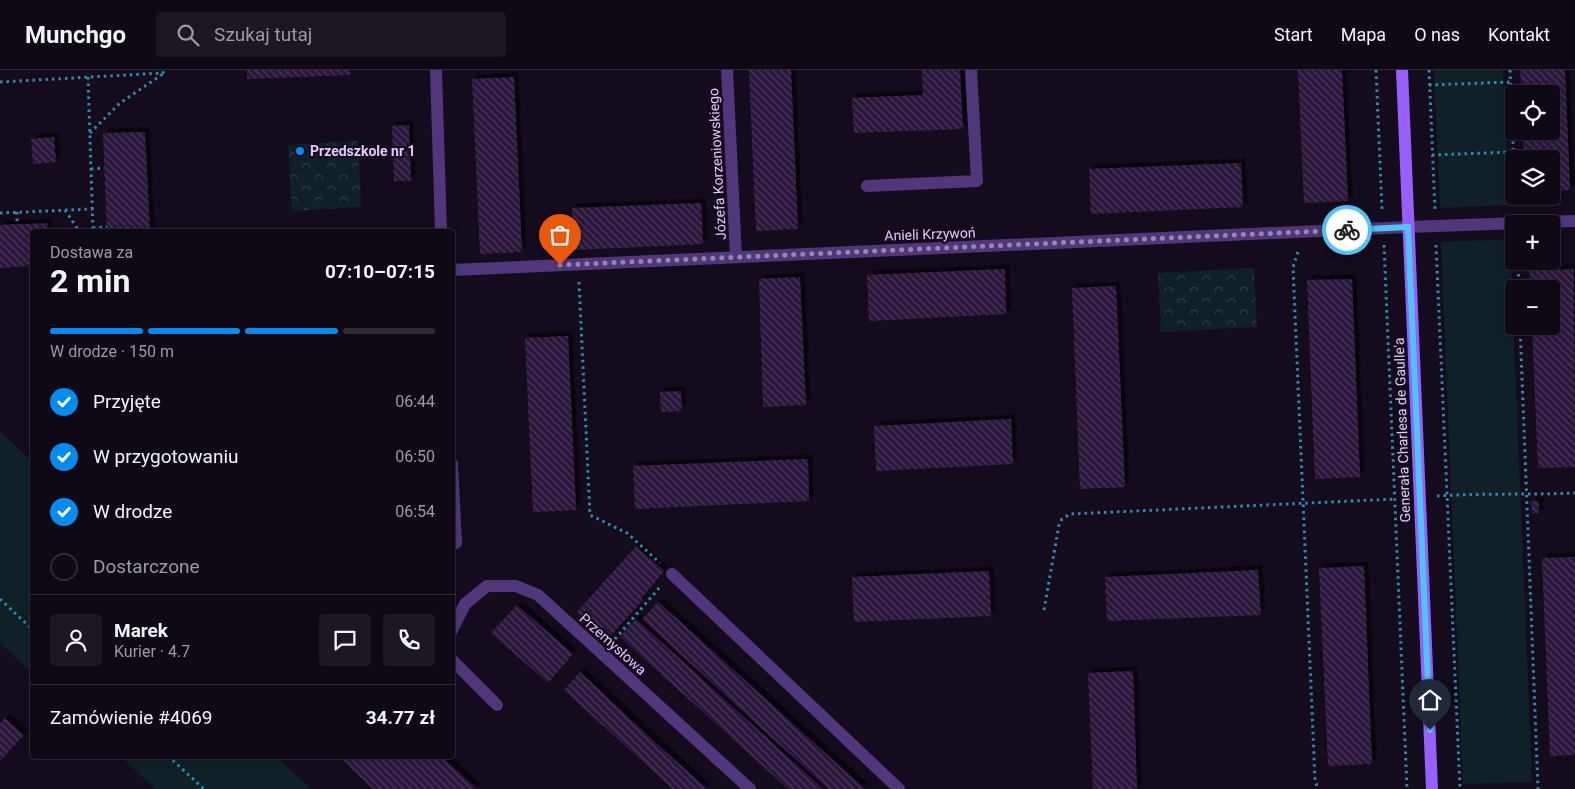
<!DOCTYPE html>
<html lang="pl">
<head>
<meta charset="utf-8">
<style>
  :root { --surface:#0f0916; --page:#1d1723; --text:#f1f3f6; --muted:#9b9aa1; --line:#2f2a35; --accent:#038bf0 }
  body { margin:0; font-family:Roboto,sans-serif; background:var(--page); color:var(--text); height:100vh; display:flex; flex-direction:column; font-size:19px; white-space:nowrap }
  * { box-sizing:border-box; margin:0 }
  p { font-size:16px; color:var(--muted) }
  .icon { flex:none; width:28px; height:28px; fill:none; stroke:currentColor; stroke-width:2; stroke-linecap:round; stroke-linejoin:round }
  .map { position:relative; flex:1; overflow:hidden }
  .panel { position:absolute; left:30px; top:159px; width:425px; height:530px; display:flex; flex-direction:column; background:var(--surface); border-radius:5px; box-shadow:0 2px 8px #0003,0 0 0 1px var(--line) }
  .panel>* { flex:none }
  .tools { position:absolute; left:1505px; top:15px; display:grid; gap:10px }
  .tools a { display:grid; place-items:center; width:55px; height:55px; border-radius:5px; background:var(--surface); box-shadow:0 2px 8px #0003,0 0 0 1px var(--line); font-size:25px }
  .pin { position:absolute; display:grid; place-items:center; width:42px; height:42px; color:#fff; margin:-51px -21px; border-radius:50% 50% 50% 0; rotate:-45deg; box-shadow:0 0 5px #0007 }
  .pin .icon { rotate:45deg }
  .courier { position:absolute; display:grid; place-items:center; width:50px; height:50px; margin:-25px; border:4px solid #4fc3f7; border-radius:50%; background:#fff; color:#222; box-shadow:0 1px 6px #0007 }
  .head em { font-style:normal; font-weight:700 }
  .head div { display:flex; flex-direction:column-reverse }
  .head { display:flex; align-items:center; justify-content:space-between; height:85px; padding:0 20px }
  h1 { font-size:32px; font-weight:700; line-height:38px }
  .bar { display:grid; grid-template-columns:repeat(4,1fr); gap:8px 5px; align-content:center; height:60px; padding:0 20px }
  .bar i { height:6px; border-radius:4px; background:var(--line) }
  .bar .on { background:var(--accent) }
  .bar p { grid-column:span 4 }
  .line { display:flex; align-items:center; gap:12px; padding:0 20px; border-top:1px solid var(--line) }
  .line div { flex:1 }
  .round { display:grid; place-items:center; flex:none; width:52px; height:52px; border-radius:5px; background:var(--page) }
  ol { padding:0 20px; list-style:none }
  li { display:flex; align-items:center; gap:15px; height:55px }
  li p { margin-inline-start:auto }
  li .icon { padding:5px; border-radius:50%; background:var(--accent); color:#fff; stroke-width:4 }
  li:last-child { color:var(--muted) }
  li i { width:28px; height:28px; border:2px solid var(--line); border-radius:50% }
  header { display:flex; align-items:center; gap:30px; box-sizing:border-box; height:70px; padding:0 25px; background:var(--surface); border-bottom:1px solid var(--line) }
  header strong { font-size:24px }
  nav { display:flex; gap:28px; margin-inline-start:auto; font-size:18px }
  .search { width:350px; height:45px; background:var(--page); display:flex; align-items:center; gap:12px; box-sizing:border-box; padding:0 18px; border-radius:5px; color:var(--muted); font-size:19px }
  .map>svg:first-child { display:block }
  .grass { fill:#0f2027 }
  .forest { fill:url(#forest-crowns) }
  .building { fill:url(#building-back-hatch); filter:url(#shadow) }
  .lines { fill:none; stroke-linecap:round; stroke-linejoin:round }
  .path { stroke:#2e8bad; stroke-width:3; stroke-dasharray:2.5 4; stroke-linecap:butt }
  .service { stroke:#50377b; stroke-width:12 }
  .minor { stroke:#50377b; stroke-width:12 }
  .secondary { stroke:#9760fd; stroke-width:12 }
  .done { stroke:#9986af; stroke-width:5; stroke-dasharray:0 9 }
  .route { stroke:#4fc3f7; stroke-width:6 }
  .poi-dot { fill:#038bf0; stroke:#140c1d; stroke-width:2 }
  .labels { text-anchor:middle; stroke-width:4.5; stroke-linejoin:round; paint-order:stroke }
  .poi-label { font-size:14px; font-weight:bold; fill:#e0c8fe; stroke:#140c1d; text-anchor:start }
  .street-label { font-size:14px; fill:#e0c8fe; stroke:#140c1d }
</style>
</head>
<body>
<header>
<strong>Munchgo</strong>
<div class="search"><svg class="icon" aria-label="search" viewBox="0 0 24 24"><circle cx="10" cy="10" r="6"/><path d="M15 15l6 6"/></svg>Szukaj tutaj</div>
<nav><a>Start</a><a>Mapa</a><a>O nas</a><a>Kontakt</a></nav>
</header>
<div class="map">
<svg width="1575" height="719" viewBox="0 0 1575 719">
  <defs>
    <pattern id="forest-crowns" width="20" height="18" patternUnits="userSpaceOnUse" patternTransform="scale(1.25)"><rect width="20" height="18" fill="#0f2027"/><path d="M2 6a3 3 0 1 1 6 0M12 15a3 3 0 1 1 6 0" fill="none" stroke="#323f47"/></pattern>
    <pattern id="building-back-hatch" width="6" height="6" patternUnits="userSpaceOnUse" patternTransform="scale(1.25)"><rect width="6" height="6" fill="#2c183d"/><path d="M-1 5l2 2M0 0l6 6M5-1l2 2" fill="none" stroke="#4a385a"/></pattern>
    <filter id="shadow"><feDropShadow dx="4.5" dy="-4.5" stdDeviation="0" flood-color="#0009"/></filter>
  </defs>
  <rect width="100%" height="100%" fill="#140c1d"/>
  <path class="grass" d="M1434 0H1503L1509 135 1440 138Z
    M1510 169 1532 712 1463 714 1441 172Z
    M0 361 32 392V604L0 573Z
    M120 686H276L311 719H155Z"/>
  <path class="forest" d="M358 71 361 137 292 141 288 75Z
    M1254 198 1257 257 1161 262 1158 203Z"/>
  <path class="building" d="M247 0H350V5L247 9Z
    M749 0H791L798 159 756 161Z
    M922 0H960L963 59 854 63 852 28 923 25Z
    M1298 0H1342L1348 131 1304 133Z
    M1520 0H1565L1570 120 1551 122V89H1524L1523 61H1551V24H1522Z
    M514 7 522 182 480 184 472 9Z
    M409 55 411 111H394L392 56Z
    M145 62 150 161H107L103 63Z
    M54 67 56 92 33 94 31 69Z
    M1241 93 1243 137 1091 144 1089 99Z
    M701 133 703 174 574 180 572 138Z
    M48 153V161H32V196L0 198V155Z
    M1005 199 1006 244 869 251 867 205Z
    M1574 199 1575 397 1538 398 1532 256H1551V219H1530L1529 201Z
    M800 207 806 335 763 337 759 209Z
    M1352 209 1360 407 1315 409 1307 210Z
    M1116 216 1125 417 1080 419 1072 218Z
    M568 266 576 440 533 442 525 268Z
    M681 321 682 341 661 342 660 322Z
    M1011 349 1013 394 876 401 874 356Z
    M808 389 809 431 635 439 633 396Z
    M1531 431H1539V443L1532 444Z
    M636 476 664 501 641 529 643 530 611 565 603 557 599 562 577 542Z
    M1575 487V685L1550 686 1542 488Z
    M1364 496 1372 694 1328 696 1319 498Z
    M1258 500 1261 545 1107 551 1105 507Z
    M989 501 991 546 854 552 852 507Z
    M658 532 684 555 865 719H829L795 689 642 549Z
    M517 535 573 584 548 613 491 563Z
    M636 549 809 706 823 719H788L629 575 620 566Z
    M1133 601 1137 719H1093L1088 603Z
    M580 602 655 672 707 719H673L589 643 564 620Z
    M5 648 24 665 0 691V654Z
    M338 686H441L477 719H373Z"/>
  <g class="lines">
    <path class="path" d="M1376 0 1382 139
      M1429 0 1435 139
      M1510 0 1514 96
      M88 7 93 161
      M0 12 163 3V0
      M1429 15 1511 12
      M90 63 120 33 163 4
      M1432 85 1513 82
      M91 99 104 98
      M1515 126V136
      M65 140 79 161
      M17 142V154
      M0 143 93 139
      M93 158 107 157
      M1384 175 1407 719
      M1436 175 1460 719
      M1298 182 1293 197 1315 710 1318 719
      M1518 191 1519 219
      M579 212 590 445 627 463 660 493
      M1520 256 1538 719
      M1437 426C1483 423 1529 425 1575 423
      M0 529 32 559
      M1044 540 1059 455 1062 449 1070 444 1396 429
      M615 569 660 517
      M168 686 204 719"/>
    <path class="service" d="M727 0 736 187
      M867 116 977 111 971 0
      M452 200 1408 157
      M672 504 899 719
      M452 560 465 534 487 516H516L538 525 750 719
      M452 590 497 635"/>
    <path class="minor" d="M436 0 441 161
      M1408 157 1575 151
      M452 394 456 473"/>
    <path class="secondary" d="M1402 0 1432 719"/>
  </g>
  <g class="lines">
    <path class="done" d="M560 195 1347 160"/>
    <path class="route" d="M1347 160 1408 157 1430 660"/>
  </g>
  <circle class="poi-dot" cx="300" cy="81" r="5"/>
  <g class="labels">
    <g class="poi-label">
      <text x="310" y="86">Przedszkole nr 1</text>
    </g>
    <g class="street-label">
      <text transform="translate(717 94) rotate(-93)" y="5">Józefa Korzeniowskiego</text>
      <text transform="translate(930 164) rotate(-2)" y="5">Anieli Krzywoń</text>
      <text transform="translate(1402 360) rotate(-92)" y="5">Generała Charlesa de Gaulle'a</text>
      <text transform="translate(613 574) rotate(42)" y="5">Przemysłowa</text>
    </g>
  </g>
</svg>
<div class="tools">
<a><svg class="icon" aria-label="locate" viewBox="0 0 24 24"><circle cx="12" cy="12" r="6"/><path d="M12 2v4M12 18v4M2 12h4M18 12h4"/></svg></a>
<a><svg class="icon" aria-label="layers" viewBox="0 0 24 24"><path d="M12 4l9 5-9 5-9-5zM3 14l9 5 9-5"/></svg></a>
<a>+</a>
<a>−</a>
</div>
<div class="pin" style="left:560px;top:195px;background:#ea580c"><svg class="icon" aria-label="bag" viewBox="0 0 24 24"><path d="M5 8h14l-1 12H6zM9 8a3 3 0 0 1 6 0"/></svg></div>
<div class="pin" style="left:1430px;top:660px;background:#1f2937"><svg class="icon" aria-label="home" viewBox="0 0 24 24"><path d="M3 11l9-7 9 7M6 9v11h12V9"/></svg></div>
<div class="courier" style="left:1347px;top:160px"><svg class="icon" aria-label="bike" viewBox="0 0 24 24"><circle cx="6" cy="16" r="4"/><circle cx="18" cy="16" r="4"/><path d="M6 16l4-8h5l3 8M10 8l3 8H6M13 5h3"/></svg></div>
<section class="panel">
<div class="head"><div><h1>2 min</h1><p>Dostawa za</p></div><em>07:10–07:15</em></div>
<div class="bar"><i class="on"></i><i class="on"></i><i class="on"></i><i></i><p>W drodze · 150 m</p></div>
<ol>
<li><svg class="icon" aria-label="check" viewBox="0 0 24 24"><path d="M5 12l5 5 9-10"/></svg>Przyjęte<p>06:44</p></li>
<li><svg class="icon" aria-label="check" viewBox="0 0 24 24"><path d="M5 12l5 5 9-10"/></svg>W przygotowaniu<p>06:50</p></li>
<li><svg class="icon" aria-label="check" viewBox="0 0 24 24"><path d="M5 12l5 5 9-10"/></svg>W drodze<p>06:54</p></li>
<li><i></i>Dostarczone</li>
</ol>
<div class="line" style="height:90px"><a class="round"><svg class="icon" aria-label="person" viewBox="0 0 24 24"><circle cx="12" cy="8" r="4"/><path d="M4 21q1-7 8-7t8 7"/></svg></a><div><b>Marek</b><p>Kurier · 4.7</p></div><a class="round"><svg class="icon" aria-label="chat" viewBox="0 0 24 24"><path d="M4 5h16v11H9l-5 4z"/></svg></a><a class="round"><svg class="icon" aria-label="phone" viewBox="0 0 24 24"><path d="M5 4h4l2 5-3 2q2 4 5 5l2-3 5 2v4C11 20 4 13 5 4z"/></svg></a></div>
<div class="line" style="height:65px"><div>Zamówienie #4069</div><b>34.77 zł</b></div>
</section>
</div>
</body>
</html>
